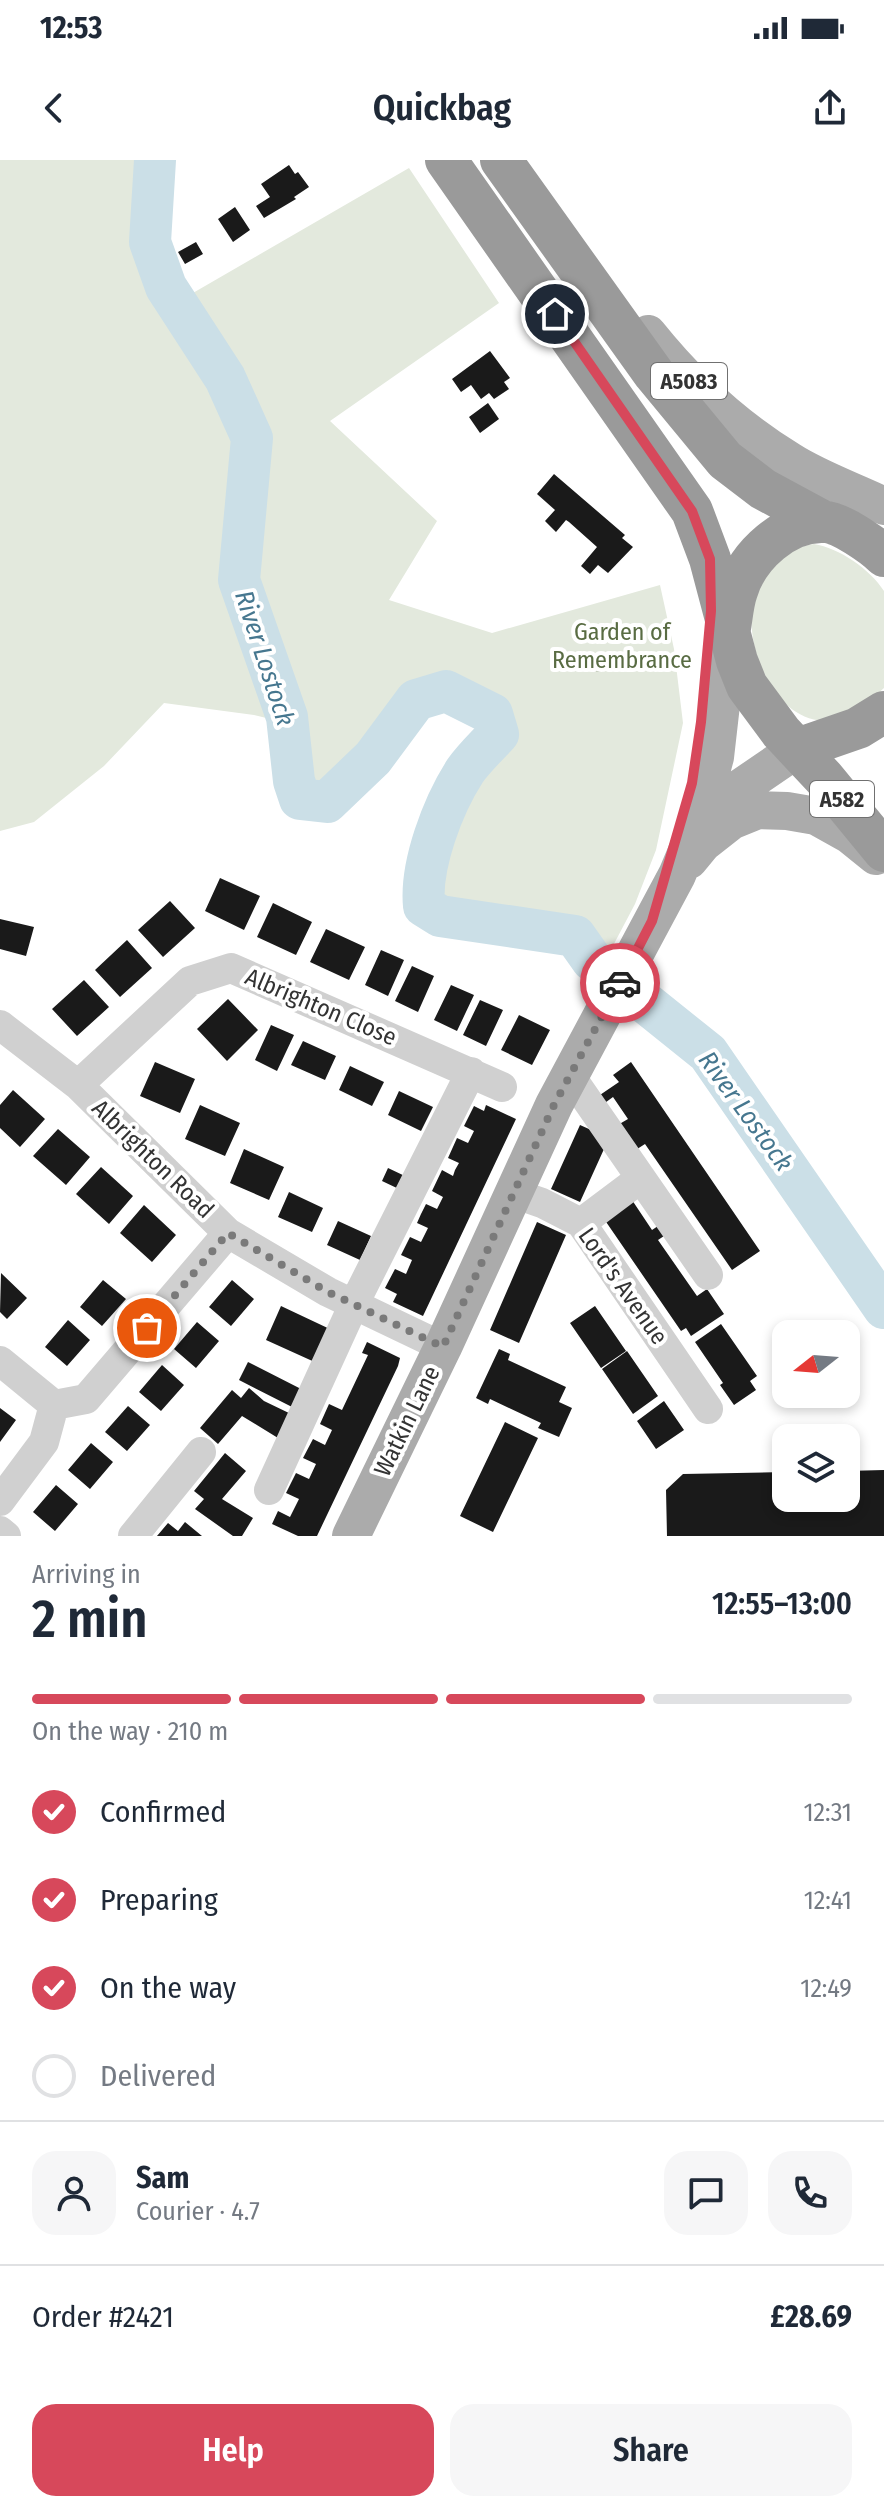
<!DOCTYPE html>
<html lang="en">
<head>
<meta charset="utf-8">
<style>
  :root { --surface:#fff; --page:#f6f6f7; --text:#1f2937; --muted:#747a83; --line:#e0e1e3; --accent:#d7485b }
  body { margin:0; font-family:"Fira Sans Condensed",sans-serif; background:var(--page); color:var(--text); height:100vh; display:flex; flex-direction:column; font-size:30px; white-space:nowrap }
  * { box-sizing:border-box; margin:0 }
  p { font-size:26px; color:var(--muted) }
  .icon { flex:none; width:44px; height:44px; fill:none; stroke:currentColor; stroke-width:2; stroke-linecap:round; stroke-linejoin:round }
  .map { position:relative; height:1376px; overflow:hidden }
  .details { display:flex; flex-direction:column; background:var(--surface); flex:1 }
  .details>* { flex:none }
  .needle { width:52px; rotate:253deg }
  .controls { position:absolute; left:772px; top:1160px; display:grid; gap:16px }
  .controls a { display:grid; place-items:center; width:88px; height:88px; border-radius:16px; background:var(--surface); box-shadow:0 4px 12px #0003; font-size:40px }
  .pin { position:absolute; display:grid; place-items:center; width:68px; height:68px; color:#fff; margin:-34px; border:4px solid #fff; border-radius:50%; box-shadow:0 2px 8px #0007 }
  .courier { position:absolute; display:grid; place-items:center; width:80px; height:80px; margin:-40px; border:6px solid #d7485b; border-radius:50%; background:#fff; color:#222; box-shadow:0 2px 10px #0007 }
  .head em { font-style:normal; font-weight:600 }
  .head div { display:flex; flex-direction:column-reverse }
  .head { display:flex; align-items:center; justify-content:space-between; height:136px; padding:0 32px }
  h1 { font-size:52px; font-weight:600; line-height:60px }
  .bar { display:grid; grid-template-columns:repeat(4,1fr); gap:12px 8px; align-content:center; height:96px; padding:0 32px }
  .bar i { height:10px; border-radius:6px; background:var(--line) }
  .bar .selected { background:var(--accent) }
  .bar p { grid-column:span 4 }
  .line { display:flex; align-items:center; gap:20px; padding:0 32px; border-top:2px solid var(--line) }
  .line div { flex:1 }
  .round { display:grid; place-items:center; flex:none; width:84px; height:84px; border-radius:24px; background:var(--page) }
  ol { padding:0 32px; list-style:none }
  li { display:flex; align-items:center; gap:24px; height:88px }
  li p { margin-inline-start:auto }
  li .icon { padding:8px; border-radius:50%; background:var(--accent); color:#fff; stroke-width:4 }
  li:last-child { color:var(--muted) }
  li i { width:44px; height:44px; border:4px solid var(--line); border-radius:50% }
  .cta { display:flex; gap:16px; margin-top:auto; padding:16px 32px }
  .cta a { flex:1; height:92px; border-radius:24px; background:var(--accent); color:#fff; font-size:32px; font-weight:600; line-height:92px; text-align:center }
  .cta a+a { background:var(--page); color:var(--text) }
  .status { display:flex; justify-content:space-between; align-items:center; height:56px; padding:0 40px; background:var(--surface); direction:ltr }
  .status svg { height:22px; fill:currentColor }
  header { display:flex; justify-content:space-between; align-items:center; height:104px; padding:0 32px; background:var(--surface); font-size:36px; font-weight:600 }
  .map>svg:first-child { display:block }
  .green { fill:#e3e9dd }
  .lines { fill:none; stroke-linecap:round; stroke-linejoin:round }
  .river { stroke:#cbdfe7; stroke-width:42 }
  .building { fill:#1a1a1a }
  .minor { stroke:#d0d0d0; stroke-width:30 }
  .major { stroke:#ababab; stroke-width:38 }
  .highway { stroke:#9a9a9a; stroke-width:42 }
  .tree { fill:#a4ae98 }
  .done { stroke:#7a7a7a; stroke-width:8; stroke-dasharray:0 14.4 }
  .route { stroke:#d7485b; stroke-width:10 }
  .labels { text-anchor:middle; stroke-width:8; stroke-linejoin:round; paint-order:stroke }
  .shield { fill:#fff; stroke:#707070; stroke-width:2 }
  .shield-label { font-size:22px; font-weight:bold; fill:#333 }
  .park-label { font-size:24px; fill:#596c43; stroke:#fff }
  .street-label { font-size:24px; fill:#333; stroke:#fff }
  .water-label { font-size:26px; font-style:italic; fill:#46778f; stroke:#fff }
</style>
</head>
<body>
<div class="status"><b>12:53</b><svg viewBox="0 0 49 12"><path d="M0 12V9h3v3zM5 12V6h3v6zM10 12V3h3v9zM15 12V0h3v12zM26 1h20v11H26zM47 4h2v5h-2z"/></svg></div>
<header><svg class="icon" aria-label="back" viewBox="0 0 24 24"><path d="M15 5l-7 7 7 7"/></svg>Quickbag<svg class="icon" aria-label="share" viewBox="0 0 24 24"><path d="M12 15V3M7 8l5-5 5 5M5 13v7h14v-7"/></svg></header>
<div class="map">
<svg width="884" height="1376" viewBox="0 0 884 1376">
  <rect width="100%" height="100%" fill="#fff"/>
  <path class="green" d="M0 0H144C146 35 135 75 146 109 150 122 160 137 167 148L409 8 499 143 330 261 437 361 389 440 492 473 660 425 674 489 683 563 656 690 635 744 606 799 564 762 438 741 437 716 472 634 506 577 501 552 481 539 436 522 401 542 353 603 319 631 305 626 295 565 254 555 164 543 104 606 34 662 0 671Z
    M814 384C839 388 870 409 884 431V528C871 540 855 553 838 558 761 583 701 402 814 384Z"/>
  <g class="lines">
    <path class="river" d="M155 0 150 82 166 127 225 218 252 278 239 420 287 557 294 621 300 639 327 642 373 598 416 540 446 531 492 554 498 574C487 586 474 598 465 611 443 645 420 705 424 746L440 756 575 776 592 800 708 893 884 1148"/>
  </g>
  <path class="building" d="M289 5 295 14 298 12 309 27 294 37 296 39 264 58 256 46 270 37 261 24Z
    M235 47 250 70 233 82 218 59Z
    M196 82 203 94 185 104 178 92Z
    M490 191 510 218 504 222 509 229 494 239 489 233 481 239 471 225 461 232 452 219Z
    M488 243 499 259 480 273 469 257Z
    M554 314 625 375 622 378 633 387 608 413 598 405 590 414 581 406 597 387 569 362 566 360 556 372 545 361 555 350 537 334Z
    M220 718 260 736 244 770 205 751Z
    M170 741 195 768 163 797 138 770Z
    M273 743 312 762 296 795 257 777Z
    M0 759 34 767 26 796 0 789Z
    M326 769 365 787 349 820 310 802Z
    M127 780 152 808 120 837 95 810Z
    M381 790 404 800 388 836 365 825Z
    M412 806 434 816 418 852 395 841Z
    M84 820 109 847 77 876 52 849Z
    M451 825 474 835 457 871 434 860Z
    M228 839 258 870 227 901 197 869Z
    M480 840 503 850 486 886 463 875Z
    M519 855 550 870 532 905 501 890Z
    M271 865 294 875 277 911 255 900Z
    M303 881 336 896 325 920 291 905Z
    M155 902 195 919 180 953 140 936Z
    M631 902 760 1091 732 1110 645 984 634 991 616 966 628 959 613 937 602 945 597 937 619 922 613 915Z
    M350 906 384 922 372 946 339 930Z
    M13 930 45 959 20 987 0 968V945Z
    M399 931 433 947 421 971 388 955Z
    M200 945 240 963 225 996 185 979Z
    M486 945 516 959 423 1156 393 1142 397 1134 385 1128 395 1109 406 1114 412 1100 401 1095 410 1077 421 1082 428 1068 417 1063 421 1054 426 1044 437 1049 443 1037 432 1031 442 1010 453 1016 455 1010 459 1003 448 998 457 978 468 983 474 971 464 966 474 946 484 951Z
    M580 965 609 978 580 1042 551 1029Z
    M58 969 90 997 66 1025 33 996Z
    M244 989 284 1007 269 1040 230 1023Z
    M101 1007 133 1036 109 1064 76 1034Z
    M388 1008 407 1017 401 1030 382 1021Z
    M289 1032 323 1048 312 1072 278 1057Z
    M630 1037 652 1070 664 1062 670 1072 658 1080 697 1136 707 1129 724 1154 691 1176 686 1168 681 1171 602 1056Z
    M144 1045 176 1075 152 1102 120 1073Z
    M338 1061 371 1076 360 1100 327 1085Z
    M537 1062 566 1075 519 1183 490 1170Z
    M1 1113 27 1138 7 1159 0 1152Z
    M103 1120 126 1139 102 1166 80 1147Z
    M232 1120 254 1139 231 1166 209 1147Z
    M281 1146 334 1171 319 1204 266 1180Z
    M595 1146 626 1191 601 1208 570 1163Z
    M68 1160 90 1180 67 1206 45 1187Z
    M197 1162 219 1181 196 1208 174 1189Z
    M721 1164 757 1216 750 1221 756 1230 734 1245 720 1225 723 1223 695 1182Z
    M367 1182 400 1198 398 1206 317 1376H298L272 1364 278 1351 290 1357 299 1339 286 1333 296 1313 309 1319 316 1304 303 1298 313 1279 325 1285 332 1270 320 1264 329 1244 342 1250 368 1195 362 1193Z
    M499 1189 510 1194 508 1200 566 1227 559 1242 572 1248 559 1277 538 1268 541 1263 490 1239 488 1244 476 1238Z
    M627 1191 658 1236 633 1254 602 1209Z
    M248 1202 305 1231 296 1249 239 1220Z
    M162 1205 184 1225 161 1251 139 1232Z
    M249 1228 264 1241 291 1254 278 1278 242 1256 218 1284 200 1268 232 1230 241 1238Z
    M664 1241 684 1270 656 1289 637 1261Z
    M128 1246 150 1265 127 1291 105 1272Z
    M0 1248 16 1260 0 1282Z
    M505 1262 538 1278 493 1372 460 1356Z
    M91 1283 113 1302 90 1329 68 1310Z
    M225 1293 246 1311 222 1339 253 1358 242 1376H233L195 1349 204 1339 194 1331Z
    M884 1310V1376H667L666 1330 683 1314 786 1312V1338H846V1311Z
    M56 1325 78 1344 55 1371 33 1352Z
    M185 1362 202 1376H157L168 1363 178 1371Z"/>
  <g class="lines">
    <path class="minor" d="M0 865 78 925 228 1073 328 1132 443 1187
      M571 917 708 1115
      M78 925 190 821 231 808 502 927
      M513 1033 542 1043 581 1063 708 1249
      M581 1063 641 1018
      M0 1201 54 1245 86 1239 228 1073
      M269 1330 354 1144 471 912
      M0 1341 44 1282 54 1245
      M0 1371 6 1376
      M133 1376 201 1292"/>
    <path class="major" d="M648 174C688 224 735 267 790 301 818 319 853 331 884 346
      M703 664 733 633 797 589
      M689 700 703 683 731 661 758 650 787 651 816 656 850 675 876 696
      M351 1376 443 1187 554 945 677 715 695 672 715 597 729 474"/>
    <path class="highway" d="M446 0 692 351 710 399 737 501 747 526 781 572 824 618 884 691
      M501 0 654 214 725 300 763 329 824 362
      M730 468C732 456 733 442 737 431 748 395 786 360 825 362 840 362 874 386 884 396
      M797 589 858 568 884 552"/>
  </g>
  <circle class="tree" cx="599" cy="503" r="9"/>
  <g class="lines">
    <path class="done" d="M147 1168 228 1073 328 1132 443 1187 554 945 620 823"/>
    <path class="route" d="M555 154 692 351 710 399 711 451 701 562 692 623 652 761 620 823"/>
  </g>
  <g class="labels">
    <g class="shield">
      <rect x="651" y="203" width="76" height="36" rx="6"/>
      <rect x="810" y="621" width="64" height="36" rx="6"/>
    </g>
    <g class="shield-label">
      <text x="689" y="229">A5083</text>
      <text x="842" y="647">A582</text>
    </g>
    <g class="park-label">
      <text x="622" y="480">Garden of<tspan x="622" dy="28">Remembrance</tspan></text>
    </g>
    <g class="street-label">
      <text transform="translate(321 847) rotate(23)" y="8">Albrighton Close</text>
      <text transform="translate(153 999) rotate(44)" y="8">Albrighton Road</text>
      <text transform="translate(623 1126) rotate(55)" y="8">Lord's Avenue</text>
      <text transform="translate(407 1261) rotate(-64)" y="8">Watkin Lane</text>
    </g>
    <g class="water-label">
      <text transform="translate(265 498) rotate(72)" y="9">River Lostock</text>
      <text transform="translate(746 951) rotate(54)" y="9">River Lostock</text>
    </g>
  </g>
</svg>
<div class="controls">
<a><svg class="needle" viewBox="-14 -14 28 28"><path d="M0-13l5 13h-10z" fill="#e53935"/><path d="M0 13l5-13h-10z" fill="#747a83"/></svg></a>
<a><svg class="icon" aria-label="layers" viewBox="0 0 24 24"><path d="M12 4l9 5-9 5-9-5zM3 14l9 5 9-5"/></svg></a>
</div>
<div class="pin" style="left:147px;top:1168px;background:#ea580c"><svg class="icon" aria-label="bag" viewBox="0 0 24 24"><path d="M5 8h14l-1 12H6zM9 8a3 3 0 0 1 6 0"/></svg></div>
<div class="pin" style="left:555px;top:154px;background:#1f2937"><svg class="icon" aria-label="home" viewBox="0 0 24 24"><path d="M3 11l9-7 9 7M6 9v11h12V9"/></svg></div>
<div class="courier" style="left:620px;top:823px"><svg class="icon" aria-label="car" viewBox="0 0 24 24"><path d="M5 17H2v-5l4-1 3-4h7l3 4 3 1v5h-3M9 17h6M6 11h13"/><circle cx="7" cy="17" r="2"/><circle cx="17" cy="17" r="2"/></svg></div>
</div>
<section class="details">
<div class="head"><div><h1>2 min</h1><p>Arriving in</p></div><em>12:55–13:00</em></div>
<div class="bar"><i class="selected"></i><i class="selected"></i><i class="selected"></i><i></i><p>On the way · 210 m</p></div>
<ol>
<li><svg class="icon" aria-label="check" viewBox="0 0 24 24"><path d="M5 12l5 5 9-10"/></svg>Confirmed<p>12:31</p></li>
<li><svg class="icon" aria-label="check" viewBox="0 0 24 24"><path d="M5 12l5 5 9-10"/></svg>Preparing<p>12:41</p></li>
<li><svg class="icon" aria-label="check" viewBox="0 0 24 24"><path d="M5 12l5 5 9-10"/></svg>On the way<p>12:49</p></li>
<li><i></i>Delivered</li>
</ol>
<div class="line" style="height:144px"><a class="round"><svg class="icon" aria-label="person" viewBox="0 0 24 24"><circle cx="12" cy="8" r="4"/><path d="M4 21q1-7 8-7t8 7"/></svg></a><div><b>Sam</b><p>Courier · 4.7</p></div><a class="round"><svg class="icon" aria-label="chat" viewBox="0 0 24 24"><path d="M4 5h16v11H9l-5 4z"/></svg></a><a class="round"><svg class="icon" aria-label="phone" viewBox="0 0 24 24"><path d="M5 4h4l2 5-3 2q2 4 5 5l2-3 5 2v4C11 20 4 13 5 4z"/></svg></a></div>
<div class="line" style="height:104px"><div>Order #2421</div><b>£28.69</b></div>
<div class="cta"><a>Help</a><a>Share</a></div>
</section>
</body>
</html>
